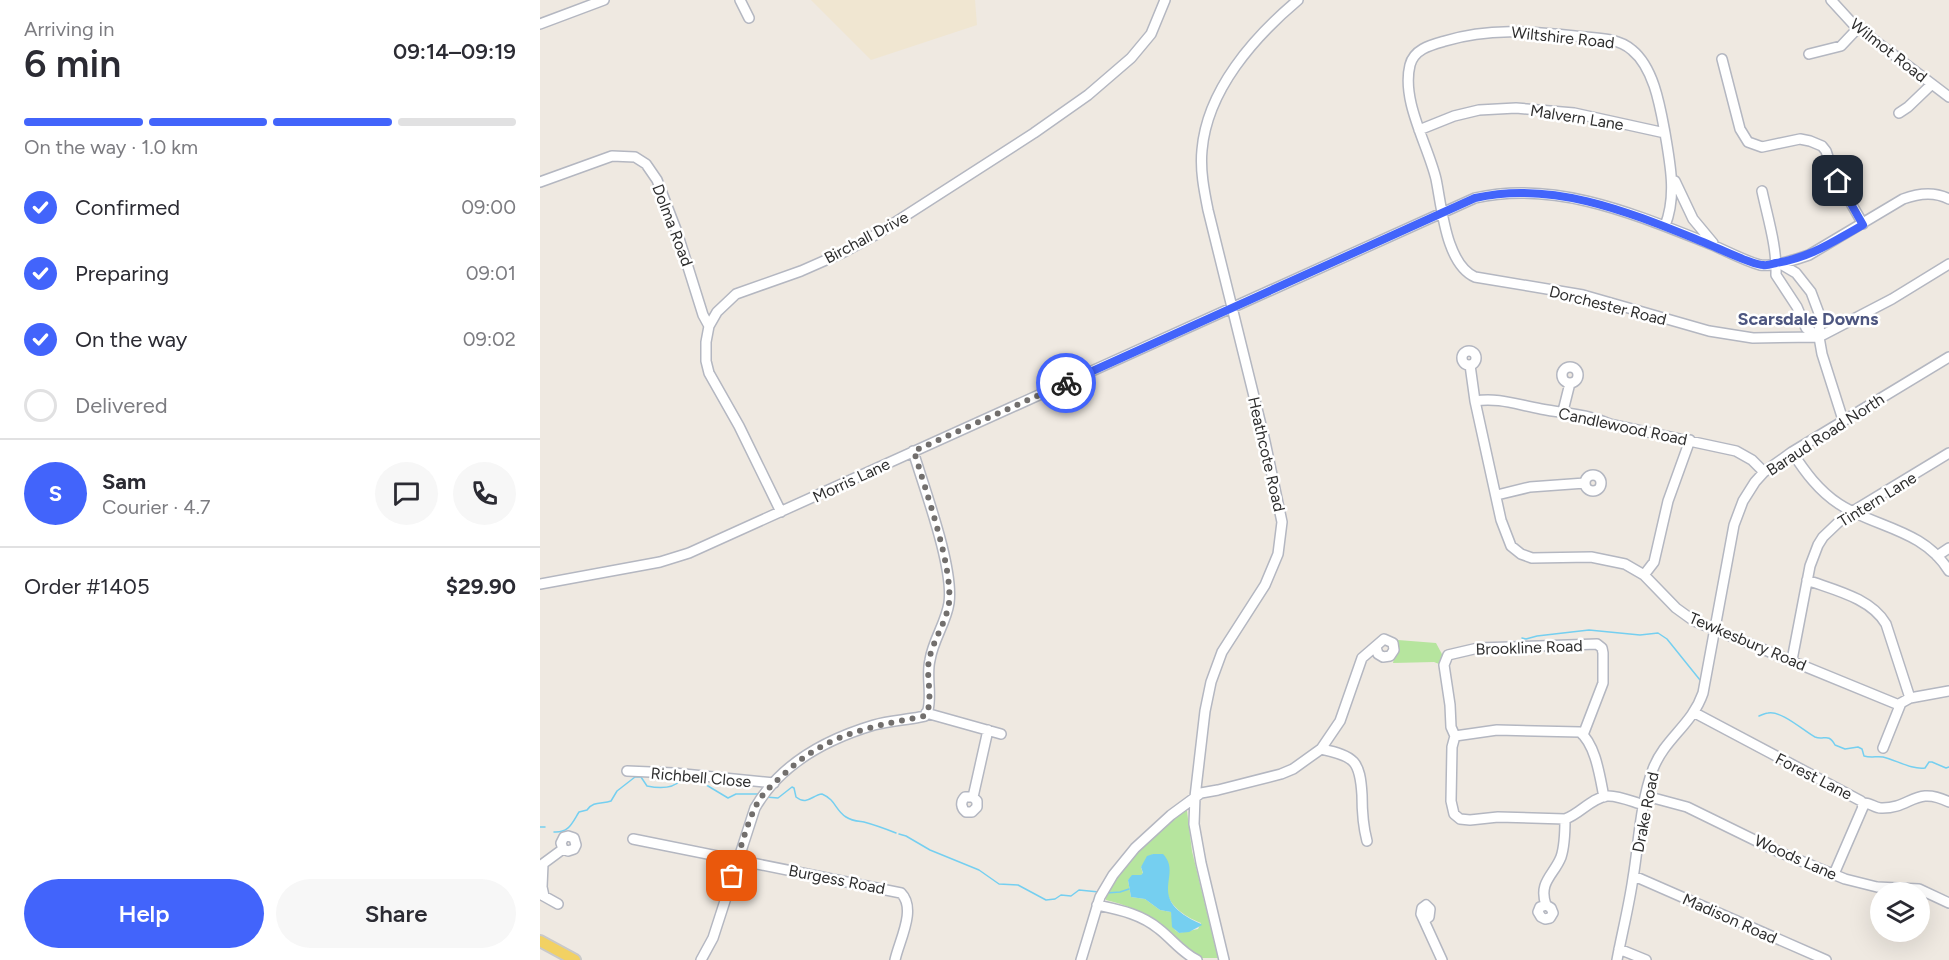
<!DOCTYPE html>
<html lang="en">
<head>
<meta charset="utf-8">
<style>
  :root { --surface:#fff; --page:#f7f7f7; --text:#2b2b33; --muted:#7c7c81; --line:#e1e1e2; --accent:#4264fb }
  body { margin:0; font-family:Figtree,sans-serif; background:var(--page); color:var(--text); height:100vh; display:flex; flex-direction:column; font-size:22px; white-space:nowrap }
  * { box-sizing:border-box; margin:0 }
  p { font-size:20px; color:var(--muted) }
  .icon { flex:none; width:33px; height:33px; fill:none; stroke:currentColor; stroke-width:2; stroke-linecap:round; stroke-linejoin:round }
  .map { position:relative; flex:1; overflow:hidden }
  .side { display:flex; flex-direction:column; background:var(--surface); width:540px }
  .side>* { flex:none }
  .controls { position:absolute; left:1330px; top:882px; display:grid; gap:12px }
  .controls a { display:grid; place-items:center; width:60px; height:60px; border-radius:50%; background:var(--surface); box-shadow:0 6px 24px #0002; font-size:30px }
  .pin { position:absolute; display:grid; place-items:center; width:51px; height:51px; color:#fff; margin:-26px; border-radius:12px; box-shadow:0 3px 9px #0006 }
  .courier { position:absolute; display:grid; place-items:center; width:60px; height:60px; margin:-30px; border:4px solid #4264fb; border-radius:50%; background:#fff; color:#222; box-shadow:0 2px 8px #0007 }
  .summary em { font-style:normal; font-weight:600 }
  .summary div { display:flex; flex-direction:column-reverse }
  .summary { display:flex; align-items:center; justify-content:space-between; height:102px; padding:0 24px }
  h1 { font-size:39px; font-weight:600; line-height:45px }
  .bar { display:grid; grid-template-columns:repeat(4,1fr); gap:9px 6px; align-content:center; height:72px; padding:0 24px }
  .bar i { height:8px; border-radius:4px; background:var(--line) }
  .bar .current { background:var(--accent) }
  .bar p { grid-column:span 4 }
  .line { display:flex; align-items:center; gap:15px; padding:0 24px; border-top:2px solid var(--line) }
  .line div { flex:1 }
  .round { display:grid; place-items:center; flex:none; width:63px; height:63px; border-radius:32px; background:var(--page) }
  ol { padding:0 24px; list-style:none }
  li { display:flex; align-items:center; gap:18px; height:66px }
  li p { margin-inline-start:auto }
  li .icon { padding:6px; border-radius:50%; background:var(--accent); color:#fff; stroke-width:4 }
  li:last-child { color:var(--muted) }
  li i { width:33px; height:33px; border:3px solid var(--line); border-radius:50% }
  .cta { display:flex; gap:12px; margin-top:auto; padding:12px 24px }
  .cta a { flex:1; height:69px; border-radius:36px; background:var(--accent); color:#fff; font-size:24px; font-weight:600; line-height:69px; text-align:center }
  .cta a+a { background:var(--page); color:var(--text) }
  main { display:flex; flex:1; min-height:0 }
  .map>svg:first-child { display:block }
  .education { fill:#f0e6d1 }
  .green { fill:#b6e59e; fill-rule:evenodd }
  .water { fill:#75cff0 }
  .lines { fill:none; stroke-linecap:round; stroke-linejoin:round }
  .stream { stroke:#75cff0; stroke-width:1.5 }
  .minor-casing { stroke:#b4b7c1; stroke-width:12 }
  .major-casing { stroke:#c9c9c9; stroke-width:14 }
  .minor { stroke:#fff; stroke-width:9 }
  .major { stroke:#f2d163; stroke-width:10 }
  .done { stroke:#726f6d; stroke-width:6; stroke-dasharray:0 10.8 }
  .route { stroke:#4264fb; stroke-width:8 }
  .labels { text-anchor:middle; stroke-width:5; stroke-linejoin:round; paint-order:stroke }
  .street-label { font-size:16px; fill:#2e2e2e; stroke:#fff }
  .neighbourhood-label { font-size:18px; font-weight:bold; fill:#4d5680; stroke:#fff }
</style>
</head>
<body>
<main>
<section class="side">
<div class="summary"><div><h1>6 min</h1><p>Arriving in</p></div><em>09:14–09:19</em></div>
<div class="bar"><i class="current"></i><i class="current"></i><i class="current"></i><i></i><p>On the way · 1.0 km</p></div>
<ol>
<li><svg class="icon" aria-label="check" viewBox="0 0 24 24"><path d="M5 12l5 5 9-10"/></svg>Confirmed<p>09:00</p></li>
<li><svg class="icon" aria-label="check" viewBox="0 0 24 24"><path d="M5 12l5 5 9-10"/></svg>Preparing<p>09:01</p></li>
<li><svg class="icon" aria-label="check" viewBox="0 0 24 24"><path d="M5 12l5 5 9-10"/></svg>On the way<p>09:02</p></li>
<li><i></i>Delivered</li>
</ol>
<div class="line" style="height:108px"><b class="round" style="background:var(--accent);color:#fff">S</b><div><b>Sam</b><p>Courier · 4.7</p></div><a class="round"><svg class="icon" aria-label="chat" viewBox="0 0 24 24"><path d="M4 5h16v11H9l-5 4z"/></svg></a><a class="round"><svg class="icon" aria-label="phone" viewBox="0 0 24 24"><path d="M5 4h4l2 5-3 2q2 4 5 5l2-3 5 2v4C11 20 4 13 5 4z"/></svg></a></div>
<div class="line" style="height:78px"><div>Order #1405</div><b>$29.90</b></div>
<div class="cta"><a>Help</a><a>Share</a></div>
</section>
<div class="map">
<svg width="1409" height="960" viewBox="0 0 1409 960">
  <rect width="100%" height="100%" fill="#efe9e1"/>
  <path class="education" d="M271 0H435L437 25 331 60Z"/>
  <path class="green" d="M858 640 896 643 903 656 899 664 894 662 853 663Z
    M642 811H647L652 851 678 958H661L653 954C622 927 608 910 566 900 568 872 622 829 642 811ZM613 854H622C632 870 625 875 627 891 629 907 648 918 661 923L658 929 639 933 635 930 631 912 620 910 605 899 591 897 588 880 595 875H601L603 874 601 867Z"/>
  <path class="water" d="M613 854H623C644 876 603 898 661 924L662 925 649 932 639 933 632 927 631 912 620 910 605 899 591 897 588 880 592 875H601L603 873 601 867 607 856Z"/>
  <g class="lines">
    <path class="stream" d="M982 638 986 639 997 636 1049 630 1100 635 1118 633 1127 639 1160 680
      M1219 716C1222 715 1225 713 1228 713 1241 710 1264 731 1275 737 1284 741 1288 732 1295 745L1305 749 1318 747 1322 749 1324 756C1331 758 1337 756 1343 757 1356 760 1372 770 1385 768L1389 762H1392L1406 768 1409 767
      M226 797 238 798 252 787 254 788 256 797C267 806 272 795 282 794 296 800 295 810 306 817 312 821 317 821 324 822 335 825 346 829 356 833
      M0 827H5
      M14 832C29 833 32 823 39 812L47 810C53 801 62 804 71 801L77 791 95 777H101L107 786C117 788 132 789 140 781L163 783 188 798 196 794H218
      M359 834 366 836 390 850 439 870 459 884 478 885 506 900 515 899 521 895 531 896 539 890 559 892
      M566 893 580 892 589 889"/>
    <g class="minor-casing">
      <path id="minor" d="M200 0 209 18
        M1291 0 1313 24 1409 97
        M0 24 64 0
        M1269 54 1301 46 1318 28
        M1182 59 1200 129 1208 142 1222 147 1260 139 1270 141 1282 146 1286 151 1293 172 1323 224
        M1359 113 1368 107 1392 84
        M879 130 914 116 939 110 976 108 1034 113 1125 133
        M1135 181 1153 219 1173 243
        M0 182 72 156 95 157 106 164 117 180 137 232 163 315 169 326
        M1222 191C1228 219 1237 247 1236 275L1257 307 1266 328 1279 337
        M1125 226C1137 195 1130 164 1125 133 1120 106 1114 68 1092 50 1077 37 1054 38 1035 36 991 31 948 28 905 41 891 45 874 49 870 65 861 101 888 145 896 179 902 208 906 264 935 277L1043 295 1169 331 1213 338 1279 337 1352 299 1409 264
        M1239 263 1256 273 1271 292 1280 316 1279 337 1282 354 1303 420
        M922 358a7 7 0 1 1 14 0a7 7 0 1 1-14 0Z
        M930 365 935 401 961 520 971 546 981 554 992 558 1051 557 1085 564 1104 575 1136 608 1154 621 1359 705
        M1022 375a8 8 0 1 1 16 0a8 8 0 1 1-16 0Z
        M935 401C958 397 978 405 1001 409 1027 414 1044 413 1070 424L1196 451 1212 460 1224 472
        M1023 411 1030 383
        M1252 452C1265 472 1279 491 1299 504 1336 528 1383 529 1409 571
        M1045 483a8 8 0 1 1 16 0a8 8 0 1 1-16 0Z
        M957 495 990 487 1045 483
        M241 512 199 426 169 373 166 361V342L169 326 177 312 196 294 261 271 302 253 337 234 494 133 548 95 591 58 611 34 625 0
        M1397 556 1409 548
        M1104 575 1114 562 1128 501 1150 440
        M1267 580C1294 590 1331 598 1346 624L1370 698
        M0 584 120 562 149 553 935 198C1014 180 1092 213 1165 242 1183 249 1202 260 1220 265 1232 267 1258 259 1269 255L1363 199C1379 193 1394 191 1409 199
        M1252 660 1270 566 1278 545 1283 537 1305 516 1409 453
        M386 713 461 734
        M1155 713 1321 801 1323 807 1294 874
        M915 736 911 727 910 705 904 665 908 655 938 648 1057 644 1062 648 1063 653V683L1043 735
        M915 736 912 747 911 801 914 814 920 819 930 820 958 817 1025 819C1040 814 1051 798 1067 796 1078 795 1093 802 1104 805
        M915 736 957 730 1040 732C1056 745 1060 778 1064 797
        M1343 748 1361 703 1370 698 1409 691
        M781 749C815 756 820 761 822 795 822 810 823 826 827 841
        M87 771 134 773 234 783
        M1106 796 1147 807 1239 852 1305 879 1337 887 1379 889 1409 903
        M433 797H425C420 802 421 808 426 812H432L437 807V801L433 797 448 730
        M1323 803C1330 802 1334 808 1341 808 1371 809 1375 785 1409 802
        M93 839 361 893C377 909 359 941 355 960
        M3 864 2 887 4 896
        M0 866 23 849 28 851 34 849 36 845 34 838 28 836 24 837 21 843 23 849
        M1094 876 1286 960
        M0 894 18 904
        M557 905C580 910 601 914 619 929 632 939 642 953 657 960
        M1006 905 1000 907 998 912 1001 917 1005 919 1010 918 1013 913 1011 908 1006 905C998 882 1014 875 1021 857 1025 845 1025 831 1025 819
        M885 920 889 917 890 909 886 905 882 908 881 914 902 960
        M1079 949 1106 960
        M161 960 173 938 215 808C240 764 287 739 334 725 349 721 365 720 380 717L385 716 388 710C392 693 386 676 390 660 393 640 406 623 409 603 414 567 384 488 373 451
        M541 960 560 897 573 875 595 848 631 815 661 793 678 790 741 774 753 769 781 749 800 721 822 658 844 639 853 643 854 650 850 656 843 657 838 654 836 647
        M684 960 661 863 654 824 655 797 665 711 671 682 682 652 725 585 738 554 742 522 724 437 668 210C664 190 660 170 662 150 667 90 714 37 758 0
        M1077 960C1082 933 1089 906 1093 878 1099 842 1100 804 1113 769 1125 738 1152 725 1163 693L1194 525 1203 501 1215 482 1224 472 1252 452 1409 357"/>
    </g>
    <g class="major-casing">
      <path id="major" d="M0 941 35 960"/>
    </g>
    <use href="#minor" class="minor"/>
    <use href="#major" class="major"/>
  </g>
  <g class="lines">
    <path class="done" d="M192 876C200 852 206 824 218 802 224 792 234 783 243 775 283 736 327 727 380 717L384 716 388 710C392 693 386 676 389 660 393 640 406 623 409 603 413 567 385 489 374 451L526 383"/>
    <path class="route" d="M526 383 935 198C1014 180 1091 213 1163 242 1176 247 1212 265 1223 265 1227 266 1232 264 1236 263 1272 257 1292 242 1323 225L1298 181"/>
  </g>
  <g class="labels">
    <g class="street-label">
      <text transform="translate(1023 37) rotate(6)" y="6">Wiltshire Road</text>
      <text transform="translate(1349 50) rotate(38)" y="6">Wilmot Road</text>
      <text transform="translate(1037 117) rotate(9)" y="6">Malvern Lane</text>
      <text transform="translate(133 225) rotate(69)" y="6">Dolma Road</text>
      <text transform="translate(326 237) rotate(-28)" y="6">Birchall Drive</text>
      <text transform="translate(1068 305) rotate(14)" y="6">Dorchester Road</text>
      <text transform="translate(1083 426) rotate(12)" y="6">Candlewood Road</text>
      <text transform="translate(1285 434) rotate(-33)" y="6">Baraud Road North</text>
      <text transform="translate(727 454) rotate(77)" y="6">Heathcote Road</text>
      <text transform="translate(311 480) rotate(-25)" y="6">Morris Lane</text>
      <text transform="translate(1337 499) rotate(-32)" y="6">Tintern Lane</text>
      <text transform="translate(1208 641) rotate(23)" y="6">Tewkesbury Road</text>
      <text transform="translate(989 647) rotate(-2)" y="6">Brookline Road</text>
      <text transform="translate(1274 776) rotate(27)" y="6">Forest Lane</text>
      <text transform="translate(161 777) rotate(5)" y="6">Richbell Close</text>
      <text transform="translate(1105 812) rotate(-79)" y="6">Drake Road</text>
      <text transform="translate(1256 857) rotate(24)" y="6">Woods Lane</text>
      <text transform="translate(297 879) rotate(11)" y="6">Burgess Road</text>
      <text transform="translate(1190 918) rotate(24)" y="6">Madison Road</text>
    </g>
    <g class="neighbourhood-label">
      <text x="1268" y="325">Scarsdale Downs</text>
    </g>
  </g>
</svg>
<div class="controls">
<a><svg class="icon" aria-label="layers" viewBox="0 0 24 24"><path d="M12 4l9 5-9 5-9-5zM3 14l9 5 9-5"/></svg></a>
</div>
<div class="pin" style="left:192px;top:876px;background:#ea580c"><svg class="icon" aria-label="bag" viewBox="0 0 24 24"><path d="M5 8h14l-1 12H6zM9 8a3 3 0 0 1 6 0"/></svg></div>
<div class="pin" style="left:1298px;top:181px;background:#1f2937"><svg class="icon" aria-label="home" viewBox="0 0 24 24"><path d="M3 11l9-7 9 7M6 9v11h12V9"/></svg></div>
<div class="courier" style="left:526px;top:383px"><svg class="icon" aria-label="bike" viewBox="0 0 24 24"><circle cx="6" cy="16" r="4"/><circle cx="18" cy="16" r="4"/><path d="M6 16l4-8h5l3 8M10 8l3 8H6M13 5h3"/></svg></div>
</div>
</main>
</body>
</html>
